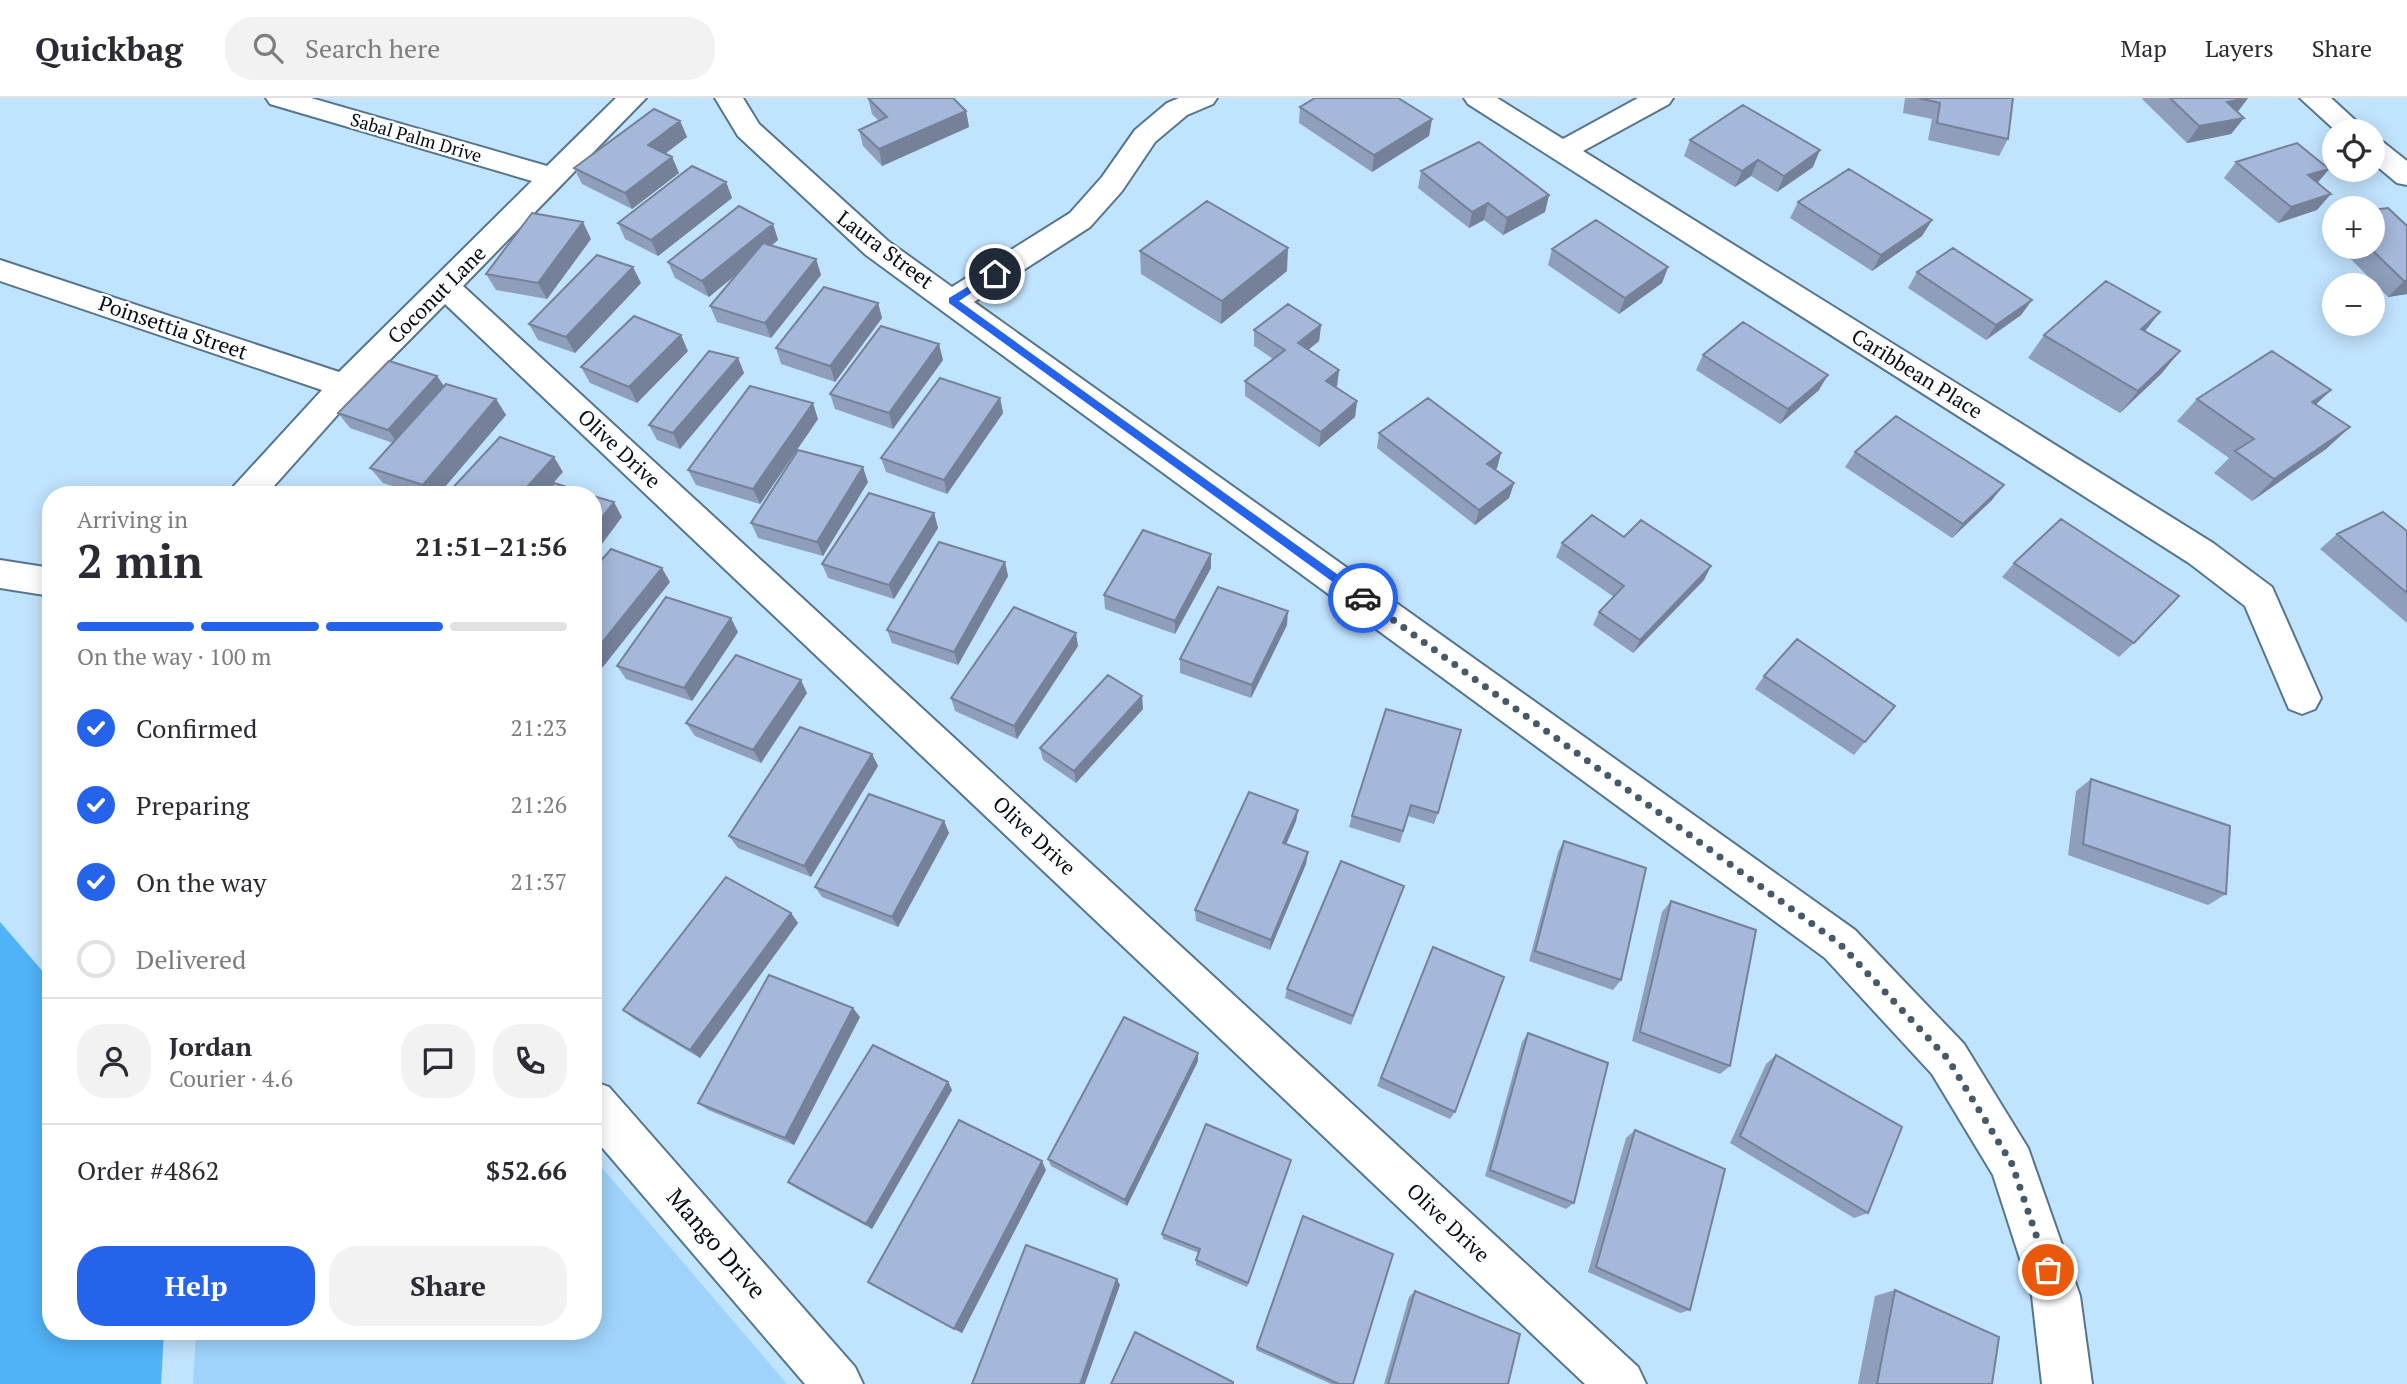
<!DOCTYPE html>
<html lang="en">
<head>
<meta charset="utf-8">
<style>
  :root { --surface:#fff; --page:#f2f2f3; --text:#2b2b33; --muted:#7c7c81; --line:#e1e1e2; --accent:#2563eb }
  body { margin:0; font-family:"PT Serif",serif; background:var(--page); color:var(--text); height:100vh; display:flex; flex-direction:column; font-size:26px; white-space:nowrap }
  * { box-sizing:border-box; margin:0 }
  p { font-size:23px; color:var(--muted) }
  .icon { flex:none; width:38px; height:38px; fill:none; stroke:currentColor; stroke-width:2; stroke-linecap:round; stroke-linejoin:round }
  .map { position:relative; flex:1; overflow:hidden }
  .panel { position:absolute; left:42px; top:388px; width:560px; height:854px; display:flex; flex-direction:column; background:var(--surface); border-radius:28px; box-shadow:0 4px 18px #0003 }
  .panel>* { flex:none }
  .tools { position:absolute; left:2322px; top:21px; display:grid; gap:14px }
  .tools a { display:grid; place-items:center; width:63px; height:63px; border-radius:50%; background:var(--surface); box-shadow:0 4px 18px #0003; font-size:35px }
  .pin { position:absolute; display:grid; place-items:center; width:60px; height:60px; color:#fff; margin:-30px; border:4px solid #fff; border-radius:50%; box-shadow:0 2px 7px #0007 }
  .courier { position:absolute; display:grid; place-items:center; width:70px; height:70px; margin:-35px; border:5px solid #2563eb; border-radius:50%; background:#fff; color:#222; box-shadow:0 2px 9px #0007 }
  .head em { font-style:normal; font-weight:700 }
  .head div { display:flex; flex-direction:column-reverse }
  .head { display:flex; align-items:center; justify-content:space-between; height:119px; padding:0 35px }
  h1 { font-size:46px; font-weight:700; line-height:52px }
  .bar { display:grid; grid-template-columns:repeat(4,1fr); gap:10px 7px; align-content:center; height:84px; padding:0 35px }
  .bar i { height:9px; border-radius:5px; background:var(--line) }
  .bar .active { background:var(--accent) }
  .bar p { grid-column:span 4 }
  .line { display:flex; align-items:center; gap:18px; padding:0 35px; border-top:2px solid var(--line) }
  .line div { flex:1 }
  .round { display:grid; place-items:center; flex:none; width:74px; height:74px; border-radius:28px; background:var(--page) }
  ol { padding:0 35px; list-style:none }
  li { display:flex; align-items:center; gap:21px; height:77px }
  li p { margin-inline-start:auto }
  li .icon { padding:7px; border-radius:50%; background:var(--accent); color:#fff; stroke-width:4 }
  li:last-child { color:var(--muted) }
  li i { width:38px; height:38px; border:4px solid var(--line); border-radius:50% }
  .cta { display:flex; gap:14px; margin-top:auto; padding:14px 35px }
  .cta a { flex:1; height:80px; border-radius:28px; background:var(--accent); color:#fff; font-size:28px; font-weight:700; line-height:80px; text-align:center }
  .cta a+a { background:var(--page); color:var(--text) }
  header { display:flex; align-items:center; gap:42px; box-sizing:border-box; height:98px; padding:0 35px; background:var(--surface); border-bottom:2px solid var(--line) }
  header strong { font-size:33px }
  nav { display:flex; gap:38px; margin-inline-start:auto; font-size:24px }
  .search { width:490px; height:63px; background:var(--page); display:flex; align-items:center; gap:18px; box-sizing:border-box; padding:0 24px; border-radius:28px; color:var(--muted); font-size:26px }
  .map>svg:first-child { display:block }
  .green { fill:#9fd3fb }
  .water { fill:#50b3f7 }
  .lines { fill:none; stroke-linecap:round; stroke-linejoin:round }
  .street-casing { stroke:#55758d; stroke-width:4 }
  .street { fill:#fff; fill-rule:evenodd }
  .wall { fill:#8e9ebb }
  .shaded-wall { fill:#748199 }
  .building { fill:#a5b8da; stroke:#748199; stroke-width:2 }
  .route { fill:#2563eb }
  .done { stroke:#455968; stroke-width:7; stroke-dasharray:0 12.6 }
  .labels { text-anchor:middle; stroke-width:5; stroke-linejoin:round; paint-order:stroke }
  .far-street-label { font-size:18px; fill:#030e17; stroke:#fff }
  .street-label { font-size:21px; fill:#030e17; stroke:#fff }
  .near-street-label { font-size:24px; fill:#030e17; stroke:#fff }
</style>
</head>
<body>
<header>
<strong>Quickbag</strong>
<div class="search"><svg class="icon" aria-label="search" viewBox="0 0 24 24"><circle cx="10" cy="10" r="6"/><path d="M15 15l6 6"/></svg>Search here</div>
<nav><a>Map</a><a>Layers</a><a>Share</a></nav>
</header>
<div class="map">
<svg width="2407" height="1286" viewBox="0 0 2407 1286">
  <rect width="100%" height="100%" fill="#c0e3fe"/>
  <path class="green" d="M593 1059 787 1286H193L196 1234H593Z"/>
  <path class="water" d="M0 824 51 883V1234H164L161 1286H0Z"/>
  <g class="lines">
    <g class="street-casing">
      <path id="street" d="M266 0H311L547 68 616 0H646L463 188 1638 1269 1646 1286H1585L445 206 356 296 266 397H229L234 388 322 292 0 183V162L339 274 532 83 270 6Z
        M715 0H743L759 26 888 143 952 189 1070 115 1102 79 1135 32 1167 5 1179 0H1217L1213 6 1187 17 1155 44 1122 93 1090 129 974 204 1855 832 1964 946 2028 1050 2080 1198 2092 1286H2042L2032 1198 1993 1077 1932 976 1825 860 866 157 738 38Z
        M1464 0H1497L1563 41 1638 0H1673L1669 6 1583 53 2213 445 2272 489 2321 600 2315 611 2302 616 2289 611 2245 508 2189 465 1468 6Z
        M2300 0H2331L2367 33H2336Z
        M2373 41 2383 44 2407 63V87L2397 85 2373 65Z
        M0 462 51 470V498L0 490Z
        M593 983 609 989 855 1269 863 1286H805L593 1039Z"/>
    </g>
    <use href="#street" class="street"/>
  </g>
  <path class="wall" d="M868 0 966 13 969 29 882 68 863 48 859 32 879 23 872 16Z
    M1905 0H2013L2008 41 1999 58 1928 42 1932 21 1903 15Z
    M2143 0H2248L2237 14 2244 20 2231 36 2187 45 2142 1Z
    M1300 9 1432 21 1429 38 1372 74 1299 25Z
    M680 23 687 39 665 56 672 59 679 75 632 111 582 86 574 70Z
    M1690 42 1813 69 1777 94 1751 78 1735 89 1684 58Z
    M2236 64 2329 71 2317 85V112L2278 125 2224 80Z
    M1421 73 1549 97 1545 114 1503 137 1484 122 1469 130 1418 90Z
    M726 84 732 100 658 158 625 141 618 125Z
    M1798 104 1932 122 1922 138 1872 173 1790 120Z
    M2334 123V145L2324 134Z
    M773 126 778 142 771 148 816 161 821 177 771 240 717 224 710 208 738 174 709 199 675 180 668 164Z
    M2407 128V196L2388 199 2339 149H2373Z
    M591 141 547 201 496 192 486 176Z
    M1552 151 1668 169 1662 185 1619 216 1548 167Z
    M1140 153 1287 173 1221 226 1141 176Z
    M1917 174 2032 202 2021 217 1986 242 1908 190Z
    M641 185 575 255 538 242 529 226Z
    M878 205 882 220 835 284 781 266 776 250Z
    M2160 214 2145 233 2180 253 2161 276 2120 315 2028 260 2044 237Z
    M1321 227 1319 243 1308 252 1339 272 1337 288 1336 289 1357 303 1355 319 1319 349 1245 298V283L1273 261 1254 248V232Z
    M688 253 637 305 590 285 581 269Z
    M1703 257 1819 292 1780 326 1696 272Z
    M738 260 744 275 680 351 657 342 649 327Z
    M943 262 893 331 835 311 830 296Z
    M437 278 444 288 496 301 506 317 438 397H421L383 385 370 370 393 345 350 330 338 315Z
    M2331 292 2316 306 2350 329 2326 351 2252 403 2214 375 2229 360 2177 323 2197 301Z
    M1000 300 1003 315 947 396 886 374 881 360Z
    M818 321 760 406 696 387 688 372Z
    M1379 335 1501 355 1497 370 1495 372 1514 385 1509 400 1475 427 1377 350Z
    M1855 354 1992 402 1952 440 1845 369Z
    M868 384 823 458 758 440 751 425Z
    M934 415 938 430 894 501 828 480 822 466Z
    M2407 433V525L2320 451 2337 436Z
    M1624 439 1704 482 1633 555 1593 527 1599 514 1614 499 1556 459 1562 445Z
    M1005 464 1008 478 958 567 892 545 887 532Z
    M2014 465 2134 545 2119 559 2002 479Z
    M1211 470 1175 536 1105 511 1104 497Z
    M593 472 670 484 602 570 593 566Z
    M1287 527 1251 600 1180 575V561Z
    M738 534 692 603 626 581 617 568Z
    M1078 548 1017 641 955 613 951 600Z
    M1764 578 1895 608 1854 657 1755 591Z
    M807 595 761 665 695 638 686 625Z
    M1143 611 1076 685 1043 662 1040 650Z
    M1386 611 1438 715 1434 726 1408 718 1400 745 1349 729 1352 718Z
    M872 656 878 668 811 779 738 750 729 738Z
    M2091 681 2226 796 2208 807 2068 757 2076 693Z
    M1298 712 1296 723 1286 746 1308 754 1306 766 1270 852 1196 823 1195 812Z
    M944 723 949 735 898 829 822 799 815 789Z
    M1564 743 1621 882 1613 892 1529 863 1558 754Z
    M1400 799 1351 927 1285 900 1287 891Z
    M1671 803 1730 968 1720 976 1632 943 1662 814Z
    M791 815 798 825 700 960 634 921 623 912Z
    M1433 849 1455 1014 1450 1021 1377 988Z
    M860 919 794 1047 708 1012 698 1005Z
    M1528 935 1574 1105 1566 1111 1485 1078 1522 944Z
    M1776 957 1868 1115 1854 1120 1730 1045 1766 966Z
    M1198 963 1127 1108 1051 1068 1048 1061Z
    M948 984 952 992 872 1131 796 1090 788 1084Z
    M1635 1032 1690 1212 1680 1215 1588 1174 1626 1040Z
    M1291 1062 1247 1189 1196 1167V1162L1199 1155 1163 1141 1162 1136Z
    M1046 1072 962 1235 868 1184Z
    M1303 1118 1353 1286H1331L1256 1252Z
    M1895 1192 1992 1286H1858L1875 1198Z
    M1415 1193 1508 1286H1384L1409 1199Z"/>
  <path class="shaded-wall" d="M2248 0 2236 16 2227 4Z
    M966 13 969 29 882 68 879 51Z
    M2244 20 2231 36 2187 45 2199 28Z
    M1432 21 1429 38 1372 74 1374 57Z
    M680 23 687 39 654 64 648 47Z
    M1820 52 1813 69 1777 94 1784 78Z
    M672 59 679 75 632 111 625 95Z
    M1758 62 1751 78 1735 89 1742 73Z
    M2329 71 2315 88 2308 77Z
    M726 84 732 100 658 158 651 142Z
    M2331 96 2317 112 2278 125 2291 109Z
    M1549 97 1545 114 1503 137 1507 120Z
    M1488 105 1484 122 1469 130 1472 114Z
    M1932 122 1922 138 1872 173 1881 157Z
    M583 124 591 141 547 201 538 185Z
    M773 126 778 142 709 199 702 183Z
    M1288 150 1287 173 1221 226 1222 203Z
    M816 161 821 177 771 240 765 225Z
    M633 169 641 185 575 255 566 239Z
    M1668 169 1662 185 1619 216 1625 200Z
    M2404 183H2407V196L2388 199Z
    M2032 202 2021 217 1986 242 1996 227Z
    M878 205 882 220 835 284 830 268Z
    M2160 214 2142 237 2141 231Z
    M1321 227 1319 243 1297 261 1298 245Z
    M681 237 688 253 637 305 629 289Z
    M939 246 943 262 893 331 889 315Z
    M2180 253 2161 276 2120 315 2138 293Z
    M738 260 744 275 680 351 673 335Z
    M1339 272 1337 288 1324 298 1326 283Z
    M1828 277 1819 292 1780 326 1788 311Z
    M437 278 448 294 399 347 388 332Z
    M2331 292 2308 314 2312 304Z
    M1000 300 1003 315 947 396 944 382Z
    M496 301 506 317 438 397H431L423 387Z
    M1357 303 1355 319 1319 349 1321 334Z
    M813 305 818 321 760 406 753 391Z
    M2350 329 2326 351 2252 403 2274 381Z
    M1501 355 1497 370 1483 381 1487 366Z
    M554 359 563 374 543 397H520Z
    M863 369 868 384 823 458 817 444Z
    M1514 385 1509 400 1475 427 1479 412Z
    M2004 387 1992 402 1952 440 1963 426Z
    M614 404 622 419 593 458V431Z
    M934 415 938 430 894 501 889 487Z
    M1211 456V470L1175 536V523Z
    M1005 464 1008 478 958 567 954 554Z
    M1711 468 1704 482 1633 555 1640 542Z
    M662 470 670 484 602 570 593 556Z
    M1288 513 1287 527 1251 600 1252 587Z
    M731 520 738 534 692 603 684 590Z
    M1076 535 1078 548 1017 641 1014 628Z
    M801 582 807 595 761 665 753 652Z
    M1142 598 1143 611 1076 685 1074 673Z
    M872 656 878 668 811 779 804 768Z
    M1298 712 1296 723 1282 756 1283 745Z
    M944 723 949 735 898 829 892 819Z
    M1308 754 1306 766 1270 852 1271 842Z
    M791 815 798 825 700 960 690 952Z
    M853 910 860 919 794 1047 785 1040Z
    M1198 955V963L1127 1108 1125 1102Z
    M948 984 952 992 872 1131 866 1126Z
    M1042 1063 1046 1072 962 1235 954 1231Z
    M1117 1181 1120 1187 1085 1286H1080Z"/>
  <path class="building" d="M868 0H953L966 13 879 51 859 32 887 19Z
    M1315 0H1398L1432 21 1374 57 1300 9Z
    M1919 0H2013L2008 41 1937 25 1940 5Z
    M2170 0H2246L2227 4 2244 20 2199 28Z
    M1743 7 1820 52 1784 78 1758 62 1742 73 1690 42Z
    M654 11 680 23 648 47 672 59 625 95 574 70Z
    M1479 44 1549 97 1507 120 1488 105 1472 114 1421 73Z
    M2297 45 2329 71 2308 77 2331 96 2291 109 2236 64Z
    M692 68 726 84 651 142 618 125Z
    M1849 71 1932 122 1881 157 1798 104Z
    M1207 103 1288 150 1222 203 1140 153Z
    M739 108 773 126 702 183 668 164Z
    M2388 110 2407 128V183H2404L2369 149H2373V112Z
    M532 115 583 124 538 185 486 176Z
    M1596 122 1668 169 1625 200 1552 151Z
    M763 145 816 161 765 225 710 208Z
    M1953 150 2032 202 1996 227 1917 174Z
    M597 157 633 169 566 239 529 226Z
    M2106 183 2160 214 2141 231 2180 253 2138 293 2044 237Z
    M824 189 878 205 830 268 776 250Z
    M1288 206 1321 227 1298 245 1339 272 1326 283 1357 303 1321 334 1245 283 1285 252 1254 232Z
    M634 218 681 237 629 289 581 269Z
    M1743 224 1828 277 1788 311 1703 257Z
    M881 228 939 246 889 315 830 296Z
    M709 253 738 260 673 335 649 327Z
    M2272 253 2331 292 2312 304 2350 329 2274 381 2235 353 2254 341 2197 301Z
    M389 263 437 278 388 332 338 315Z
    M940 280 1000 300 944 382 881 360Z
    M446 286 496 301 423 387 370 370Z
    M750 288 813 305 753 391 688 372Z
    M1428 300 1501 355 1487 366 1514 385 1479 412 1379 335Z
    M1896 318 2004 387 1963 426 1855 354Z
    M500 339 554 359 520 397H446Z
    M798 352 863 369 817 444 751 425Z
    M554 385 592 397H545Z
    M869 395 934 415 889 487 822 466Z
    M593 398 614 404 593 431Z
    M2383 414 2407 433V495L2337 436Z
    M1592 417 1624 439 1641 422 1711 468 1640 542 1599 514 1624 488 1562 445Z
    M2061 421 2179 498 2134 545 2014 465Z
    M1143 432 1211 456 1175 523 1104 497Z
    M939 444 1005 464 954 554 887 532Z
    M611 451 662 470 593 556V472Z
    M1218 489 1288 513 1252 587 1180 561Z
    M666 499 731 520 684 590 617 568Z
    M1014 509 1076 535 1014 628 951 600Z
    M1797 541 1895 608 1865 644 1764 578Z
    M736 557 801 582 753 652 686 625Z
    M1108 577 1142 598 1074 673 1040 650Z
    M1386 611 1461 632 1438 715 1411 707 1403 733 1352 718Z
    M800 629 872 656 804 768 729 738Z
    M2091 681 2230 728 2226 796 2083 746Z
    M1249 694 1298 712 1283 745 1308 754 1271 842 1195 812Z
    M869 696 944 723 892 819 815 789Z
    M1564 743 1646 770 1621 882 1535 853Z
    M1341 763 1404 788 1353 918 1287 891Z
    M726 779 791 815 690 952 623 912Z
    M1671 803 1756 832 1730 968 1640 934Z
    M1433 849 1504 879 1455 1014 1381 980Z
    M769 877 853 910 785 1040 698 1005Z
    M1124 919 1198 955 1125 1102 1048 1061Z
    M1528 935 1608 965 1574 1105 1490 1072Z
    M873 947 948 984 866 1126 788 1084Z
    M1776 957 1902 1029 1868 1115 1740 1038Z
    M959 1022 1042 1063 954 1231 868 1184Z
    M1206 1026 1291 1062 1248 1185 1196 1162 1200 1151 1162 1136Z
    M1635 1032 1725 1071 1690 1212 1596 1169Z
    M1303 1118 1393 1156 1353 1286H1339L1257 1249Z
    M1026 1147 1117 1181 1080 1286H972Z
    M1895 1192 1999 1239 1992 1286H1877Z
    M1415 1193 1520 1236 1508 1286H1388Z
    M1135 1234 1233 1284V1286H1111Z"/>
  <path class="route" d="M992 174 1000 176 959 203 1366 497V503H1359L949 205V200Z"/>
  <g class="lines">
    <path class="done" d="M1363 500 1840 846 1948 961 2012 1066 2048 1172"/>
  </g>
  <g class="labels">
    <g class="far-street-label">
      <text transform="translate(416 40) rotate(16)" y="6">Sabal Palm Drive</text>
    </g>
    <g class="street-label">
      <text transform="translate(885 152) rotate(37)" y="7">Laura Street</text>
      <text transform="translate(437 197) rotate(-45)" y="7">Coconut Lane</text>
      <text transform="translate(173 230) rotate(19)" y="7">Poinsettia Street</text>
      <text transform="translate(1917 276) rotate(32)" y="7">Caribbean Place</text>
      <text transform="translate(619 351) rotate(43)" y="7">Olive Drive</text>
      <text transform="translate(1034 738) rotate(43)" y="7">Olive Drive</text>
      <text transform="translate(1448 1125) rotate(43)" y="7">Olive Drive</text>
    </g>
    <g class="near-street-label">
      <text transform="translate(716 1146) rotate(49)" y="8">Mango Drive</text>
    </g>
  </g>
</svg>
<div class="tools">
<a><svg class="icon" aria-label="locate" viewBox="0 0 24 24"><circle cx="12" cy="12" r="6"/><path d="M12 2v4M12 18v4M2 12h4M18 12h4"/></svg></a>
<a>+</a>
<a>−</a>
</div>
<div class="pin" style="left:2048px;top:1172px;background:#ea580c"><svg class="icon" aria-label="bag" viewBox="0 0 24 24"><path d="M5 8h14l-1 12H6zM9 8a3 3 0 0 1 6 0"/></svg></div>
<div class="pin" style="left:995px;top:176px;background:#1f2937"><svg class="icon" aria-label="home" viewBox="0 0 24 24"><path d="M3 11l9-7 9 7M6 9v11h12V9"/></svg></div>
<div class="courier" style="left:1363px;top:500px"><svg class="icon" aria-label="car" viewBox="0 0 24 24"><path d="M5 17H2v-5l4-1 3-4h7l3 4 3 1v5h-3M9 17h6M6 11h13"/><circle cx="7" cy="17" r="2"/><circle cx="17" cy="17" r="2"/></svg></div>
<section class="panel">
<div class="head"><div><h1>2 min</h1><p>Arriving in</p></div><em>21:51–21:56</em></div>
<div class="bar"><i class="active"></i><i class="active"></i><i class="active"></i><i></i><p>On the way · 100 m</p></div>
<ol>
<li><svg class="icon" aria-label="check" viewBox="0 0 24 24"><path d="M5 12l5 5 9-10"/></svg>Confirmed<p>21:23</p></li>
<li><svg class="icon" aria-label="check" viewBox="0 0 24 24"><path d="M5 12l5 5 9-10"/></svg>Preparing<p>21:26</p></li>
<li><svg class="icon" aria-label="check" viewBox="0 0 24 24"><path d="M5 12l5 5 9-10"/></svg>On the way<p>21:37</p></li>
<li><i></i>Delivered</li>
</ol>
<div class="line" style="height:126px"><a class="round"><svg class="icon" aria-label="person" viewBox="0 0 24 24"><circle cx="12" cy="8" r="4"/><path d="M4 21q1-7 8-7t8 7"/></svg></a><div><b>Jordan</b><p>Courier · 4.6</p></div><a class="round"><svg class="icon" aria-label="chat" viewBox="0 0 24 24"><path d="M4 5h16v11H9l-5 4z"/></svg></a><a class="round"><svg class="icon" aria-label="phone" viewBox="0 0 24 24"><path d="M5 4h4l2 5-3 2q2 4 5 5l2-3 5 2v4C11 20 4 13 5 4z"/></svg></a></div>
<div class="line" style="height:91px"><div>Order #4862</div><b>$52.66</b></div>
<div class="cta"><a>Help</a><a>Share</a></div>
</section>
</div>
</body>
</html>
